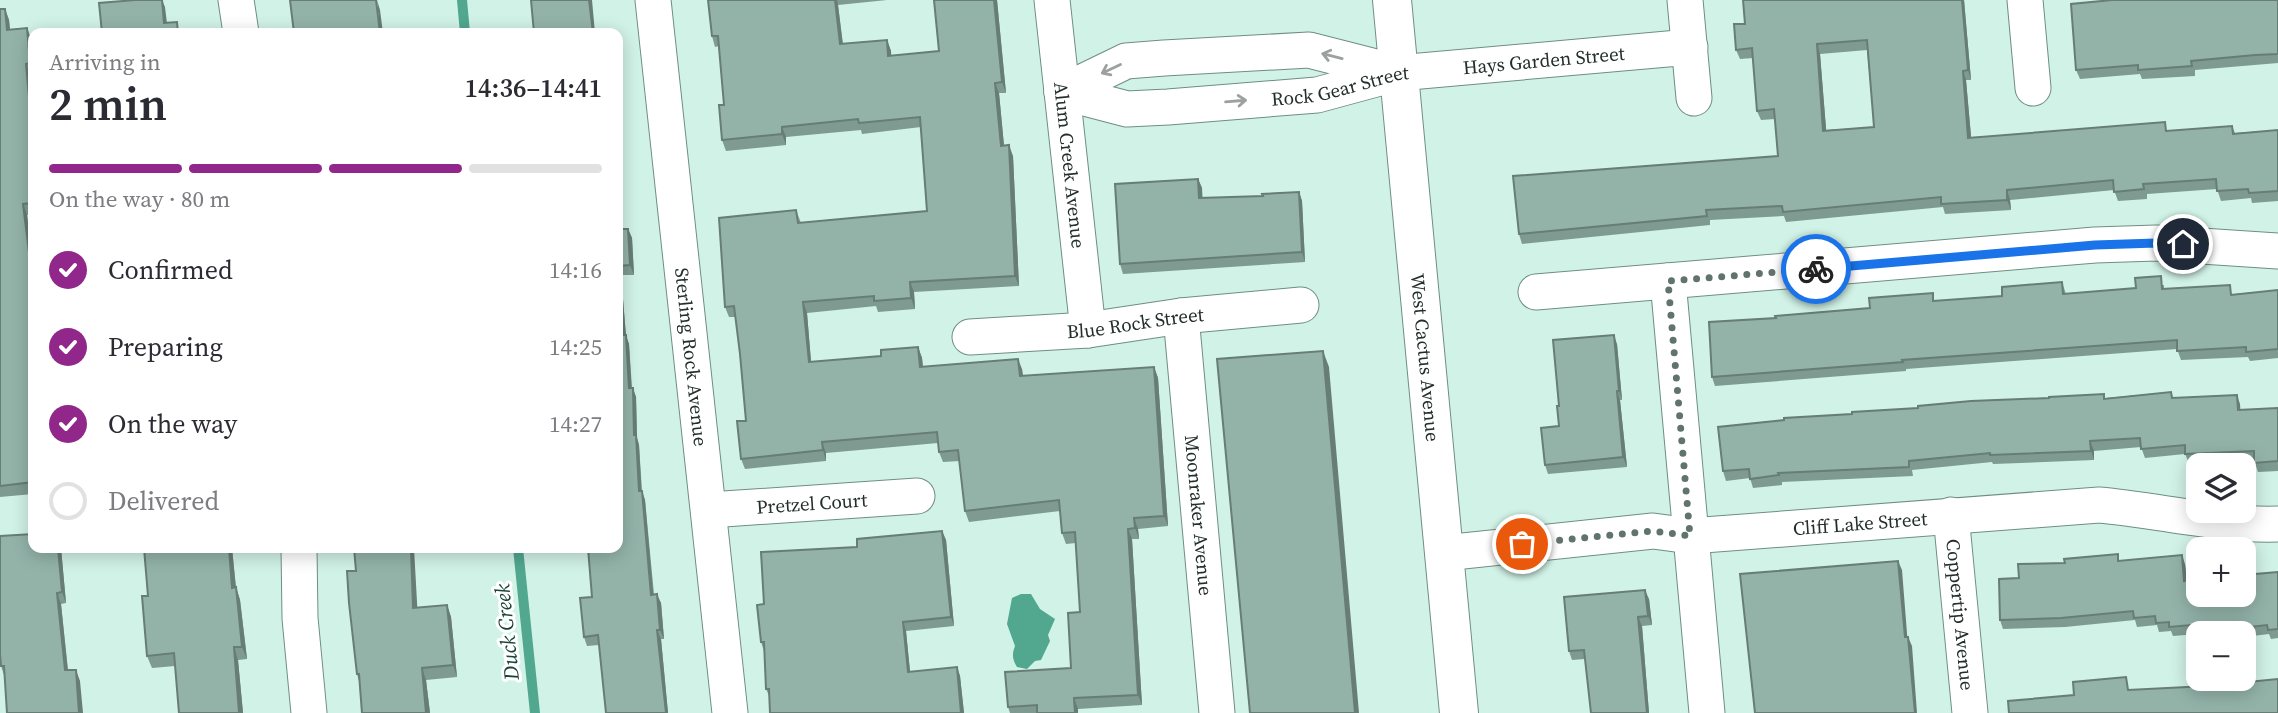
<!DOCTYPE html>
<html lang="en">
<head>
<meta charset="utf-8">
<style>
  :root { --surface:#fff; --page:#f2f2f3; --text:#2b2b33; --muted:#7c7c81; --line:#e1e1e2; --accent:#91278a }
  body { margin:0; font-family:"Source Serif 4",serif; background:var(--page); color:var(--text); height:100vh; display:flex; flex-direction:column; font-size:26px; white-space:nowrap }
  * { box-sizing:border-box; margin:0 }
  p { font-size:23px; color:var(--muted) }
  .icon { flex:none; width:38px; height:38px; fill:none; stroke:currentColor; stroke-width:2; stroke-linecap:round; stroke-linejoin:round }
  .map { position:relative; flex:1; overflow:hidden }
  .details { position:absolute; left:28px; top:28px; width:595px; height:525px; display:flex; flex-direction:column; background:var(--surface); border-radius:14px; box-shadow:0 4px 18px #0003 }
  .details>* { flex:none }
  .buttons { position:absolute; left:2186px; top:453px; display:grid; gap:14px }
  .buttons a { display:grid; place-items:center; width:70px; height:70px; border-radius:14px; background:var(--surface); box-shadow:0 4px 18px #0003; font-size:35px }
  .pin { position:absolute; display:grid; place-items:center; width:60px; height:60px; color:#fff; margin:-30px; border:4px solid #fff; border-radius:50%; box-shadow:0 2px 7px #0007 }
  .courier { position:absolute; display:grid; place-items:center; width:70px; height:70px; margin:-35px; border:5px solid #1a73e8; border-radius:50%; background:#fff; color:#222; box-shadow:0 2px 9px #0007 }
  .head em { font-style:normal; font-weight:600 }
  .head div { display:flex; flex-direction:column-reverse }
  .head { display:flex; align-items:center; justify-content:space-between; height:119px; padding:0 21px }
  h1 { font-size:46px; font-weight:600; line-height:52px }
  .bar { display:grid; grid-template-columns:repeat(4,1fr); gap:10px 7px; align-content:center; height:84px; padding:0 21px }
  .bar i { height:9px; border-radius:5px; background:var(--line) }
  .bar .active { background:var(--accent) }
  .bar p { grid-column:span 4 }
  ol { padding:0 21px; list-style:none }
  li { display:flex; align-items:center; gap:21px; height:77px }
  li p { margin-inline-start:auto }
  li .icon { padding:7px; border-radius:50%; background:var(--accent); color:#fff; stroke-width:4 }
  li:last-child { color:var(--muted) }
  li i { width:38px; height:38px; border:4px solid var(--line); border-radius:50% }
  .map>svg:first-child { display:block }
  .water { fill:#52a78f }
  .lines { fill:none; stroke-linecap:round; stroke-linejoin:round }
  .stream { stroke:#52a78f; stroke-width:10 }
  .minor-casing { stroke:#6f8e83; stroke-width:37 }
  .secondary-casing { stroke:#6f8e83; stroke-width:40 }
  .minor { stroke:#fff; stroke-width:35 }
  .secondary { stroke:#fff; stroke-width:38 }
  .wall { fill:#7e9a91; fill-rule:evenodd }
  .shaded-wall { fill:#677d76 }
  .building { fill:#93b3a9; stroke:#677d76; stroke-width:2; fill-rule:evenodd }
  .oneway { stroke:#9ca1a0 }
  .done { stroke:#60736c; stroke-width:7; stroke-dasharray:0 12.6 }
  .route { stroke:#1a73e8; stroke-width:9 }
  .labels { text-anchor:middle; stroke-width:6; stroke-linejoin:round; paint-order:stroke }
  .street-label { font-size:19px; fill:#232f2b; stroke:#fff }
  .water-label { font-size:21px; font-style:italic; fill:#1c4338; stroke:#fff }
</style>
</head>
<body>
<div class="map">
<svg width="2278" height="713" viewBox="0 0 2278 713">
  <rect width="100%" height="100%" fill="#d1f2e6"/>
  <path class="water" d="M1021 594H1031L1040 609 1055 619 1048 635 1050 641 1041 660 1035 661 1027 669 1017 667C1012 659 1012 654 1015 646L1007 624 1012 598Z"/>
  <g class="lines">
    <path class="stream" d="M462 0 465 33
      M518 548 535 713"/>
    <g class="minor-casing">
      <g id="minor">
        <path d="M236 0 241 33"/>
        <path id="s1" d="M653 0 730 713"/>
        <path id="s2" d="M1052 0 1088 330"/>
        <path d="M1685 0 1694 98"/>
        <path d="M2025 0 2033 88"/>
        <path id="s3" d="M1062 92 1127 109 1168 107 1317 95 1398 73 1690 47"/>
        <path d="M1062 92 1126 61 1164 58 1309 50 1395 72"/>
        <path d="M1668 281 1707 713"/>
        <path d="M1536 292 2095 245 2156 243 2278 251"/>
        <path id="s4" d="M1181 316 1217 713"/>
        <path id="s5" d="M970 337 1088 330 1181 316 1301 305"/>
        <path id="s6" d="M709 510 917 496"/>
        <path id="s7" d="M1951 515 1970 713"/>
        <path d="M299 548 300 618 309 713"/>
        <path id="s8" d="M1444 553 1653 531 1690 536 2099 505C2158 510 2218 526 2278 524"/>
      </g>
    </g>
    <g class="secondary-casing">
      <g id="secondary">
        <path id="s9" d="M1392 0 1459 713"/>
      </g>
    </g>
    <use href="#minor" class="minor"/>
    <use href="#secondary" class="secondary"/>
  </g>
  <path class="wall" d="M708 0H887L838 5 843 44 887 40 891 51V56L939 51 934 0H997L1006 93H999L1004 146 1013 156 1019 286 914 292 915 309 878 312 876 306 807 313 811 362 881 356 918 347 922 358 923 367 1022 369 1023 376 1154 367 1158 378 1168 526 1138 529 1139 539H1132L1142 705 1078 709V713H1010L1008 707 1071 668 1080 612 1076 543 1066 544 1062 533 1060 511 969 522 965 511 960 461 943 462 939 452 938 443 826 453V461L745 469 741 459 746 421 740 354 736 317H729L725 307 796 210 801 223 927 211 921 127 862 134 861 130 786 137V145L726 151 722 140 724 105 719 46 715 47 712 36Z
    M1964 0 1971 80H1966L1971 137 2168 131 2232 126 2235 133 2278 130V201L2252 203 2251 198 2221 201 2217 189 2147 194V199L2118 201 2114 190 2010 200 2011 210 1945 214 1943 207 1786 222 1784 216 1710 220V225L1522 244 1519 234 1778 156 1775 119 1761 120 1757 111 1753 58 1740 59 1736 50ZM1867 50 1874 127 1826 130 1820 54Z
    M2278 0V63L2195 70V76L2142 79 2140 74 2080 79 2076 70Z
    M0 9H5L9 20 10 29 27 28 31 39 33 64V75H30L33 106V215H27L33 263V494L0 497Z
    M618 127 621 135 623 171 618 172Z
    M1198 179 1202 188V198L1263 196 1299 192 1302 201 1305 262 1123 274 1120 264Z
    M618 229H628L632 238 634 275H621L626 336 629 344 632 388 636 397 637 438 639 445 642 491 645 500 654 594 661 603 664 639H661L668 713H606L599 645 587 646 584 637 592 597Z
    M2062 282 2066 294 2164 285V289L2234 294 2278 290V358L2250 361 2248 357 2181 360 2177 349 1906 369V371L1715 386 1712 377 1776 318 1870 308 2002 296Z
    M1617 344 1622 400H1620L1627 467 1548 474 1545 465 1559 426V406Z
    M2171 392 2173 398 2240 404V410L2278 408V471L2258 472 2254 460 2189 463 2185 454 2145 458 2141 447 2094 451V460L1993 464 1992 462 1912 470 1913 476 1782 482V485L1753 488 1750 478 1726 481 1723 471 1852 414 2106 398Z
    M942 531 946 540 954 626 906 631 910 672 957 667 960 676 964 713H770V698L766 689 764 651 761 642 764 604 857 547Z
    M61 548 66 603 61 604 68 670 80 681 4 675 1 666Z
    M144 548H232L236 587 240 600 247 659 238 660 243 713H179L175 666 152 668 147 656 148 596Z
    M2120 561 2185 564 2187 580 2278 572V638L2271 639 2269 634 2244 637V634H2198L2173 636 2171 631 2159 632 2157 625 2137 627 2135 620 2065 627 2003 629 2000 620 2019 578Z
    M1649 599 1652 625 1642 626 1649 713H1591L1585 659 1572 660 1569 651Z
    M447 605 451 617 457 677 426 680 430 713H362L359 681 357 674 417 608Z"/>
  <path class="shaded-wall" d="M162 0 165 7 168 32 164 23Z
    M377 0 380 10 383 33H380Z
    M589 0H592L595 33H593Z
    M835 0H837L838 5 844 55 840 44Z
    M994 0H997L1006 93 1002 82Z
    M1962 0H1964L1971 80 1968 70Z
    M5 9 9 20 11 41 7 30Z
    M27 28 31 39 33 72 30 63Z
    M887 40 891 51 892 67 888 56Z
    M1817 44 1820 54 1827 140 1823 131Z
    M26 64 30 75 33 106V141Z
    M1963 71 1966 80 1972 147 1968 138Z
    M995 83 999 93 1005 156 1001 146Z
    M618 127 621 135 623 171 620 162Z
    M782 127 786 137V145L782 134Z
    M1009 145 1013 156 1019 286 1015 276Z
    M1198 179 1202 188 1203 207 1199 198Z
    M2007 190 2010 200 2011 210 2007 200Z
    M1299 192 1302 201 1305 262 1302 252Z
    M23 204 27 215 33 263V285Z
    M628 229 632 238 634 275 630 265Z
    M618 266 621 275 626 336 629 344 632 397 629 388Z
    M910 282 914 292 915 309 911 298Z
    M803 302 807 313 812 373 809 362Z
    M1614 335 1617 344 1622 400 1619 391Z
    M918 347 922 358 924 378 920 367Z
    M1323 351 1329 367 1359 713H1355Z
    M1018 359 1022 369 1024 387 1020 376Z
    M1154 367 1158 378 1168 526 1164 516Z
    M633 388 636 397 637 438 639 445 642 501 639 491 634 435Z
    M1617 391 1620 400 1627 467 1623 457Z
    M2237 395 2240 404 2241 419 2238 410Z
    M2090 441 2094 451V460L2091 451Z
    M822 442 826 453V461L823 450Z
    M642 491 645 500 654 604 651 595Z
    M1134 518 1138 529 1139 539 1135 528Z
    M1128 529 1132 539 1142 705 1138 695Z
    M942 531 946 540 954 626 951 617Z
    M58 548H61L66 603 62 592Z
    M229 548H232L237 600 232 588Z
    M411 548H414L418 620 413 608Z
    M2182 555 2185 564 2188 590 2184 581Z
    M1898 561 1902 570 1908 646 1905 637Z
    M236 587 240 600 247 659 242 647Z
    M1645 590 1649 599 1652 625 1648 616Z
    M57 593 61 604 69 682 65 670Z
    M657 594 661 603 664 639 660 630Z
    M447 605 451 617 457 677 453 665Z
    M1638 617 1642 626 1649 713H1647Z
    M903 622 906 631 911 681 908 672Z
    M657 630 661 639 668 713H666Z
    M1908 637 1912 646 1917 713H1915Z
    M234 647 238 660 243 713H239Z
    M957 667 960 676 964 713H961Z
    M422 668 426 680 430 713H426Z
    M76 670 80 681 83 713H79Z
    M1074 698 1078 709V713H1075Z"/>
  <path class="building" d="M135 0H162L164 23 177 22 178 33H102L99 3Z
    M290 0H376L380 33H294Z
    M531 0H589L593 33H534Z
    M708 0H835L840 44 887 40 888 56 939 51 934 0H994L1002 82 995 83 1001 146 1009 145 1015 276 910 282 911 298 874 301V296L803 302 809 362 881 356V350L918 347 920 367 1018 359 1020 376 1154 367 1164 516 1134 518 1135 528 1128 529 1138 695 1074 698 1075 713H1037V705L1008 707 1005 672 1071 668 1068 613 1080 612 1075 532 1062 533 1059 500 965 511 958 450 939 452 937 432 822 442 823 450 741 459 737 421H746L740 354 734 306 725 307 719 218 796 210 798 223 927 211 920 117 859 123 858 119 782 127V134L722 140 719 105H724L718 36H712Z
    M1743 0H1962L1968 70 1963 71 1968 138 2165 122 2166 131 2232 126 2233 134 2278 130V191L2249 193 2248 189 2217 191 2216 179 2143 184 2144 189 2114 192 2113 180 2007 190V200L1941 204V197L1783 212 1782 206 1706 210 1707 216 1519 234 1513 176 1778 156 1774 109 1757 111 1752 48 1736 50 1734 24H1745ZM1867 40 1874 127 1823 131 1817 44Z
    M2112 0H2278V54L2255 55 2191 61 2192 66 2138 70V65L2076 70 2071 4Z
    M0 9H5L7 30 27 28 30 63 26 64 33 141V203L23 204 33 285V482L0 486Z
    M618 129 620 162H618Z
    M1198 179 1199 198 1263 196 1262 194 1299 192 1302 252 1120 264 1115 184Z
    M618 229H628L630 265 618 266 624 335H626L629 388H633L634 435H636L639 491H642L651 595 657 594 660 630H657L666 713H606L598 635 584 637 580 598 592 597 588 548H618Z
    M2161 276 2162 289 2230 285 2231 295 2278 290V349L2246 352V347L2177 351V340L1902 360 1903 362 1712 377 1709 322 1776 318 1775 316 1870 308 1869 298 1933 293V301L2002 296V287L2062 282 2063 294 2136 288 2135 278Z
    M1614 335 1619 391H1617L1623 457 1545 465 1541 428 1559 426 1557 406H1559L1553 340Z
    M1323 351 1355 713H1250L1217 359Z
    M2171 392 2172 398 2237 395 2238 410 2278 408V461L2254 463V451L2185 454V445L2141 449 2140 438 2090 441 2091 451 1990 455V453L1909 461V467L1778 473 1779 475 1750 479 1749 469 1723 471 1718 427 1784 420V418L1852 414V412L1918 408V406L1971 401 2049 398V397L2104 394V399Z
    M942 531 951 617 903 622 908 672 957 667 961 713H770L769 689H766L764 642H761L757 605 764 604 761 552 857 547V539Z
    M33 534V548H58L62 592 57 593 65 670H76L79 713H7L4 666H1L0 654V536Z
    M144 548H229L232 588 236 587 242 647H234L239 713H179L174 653 147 656 142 596H148Z
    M354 548H411L413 608 447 605 453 665 422 668 426 713H362L359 674H357L349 603 347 571H356Z
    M2118 554V561L2182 555 2184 581 2198 579V595H2244V575L2278 572V629L2268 630 2267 625 2204 632 2203 624 2169 627V622L2156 623 2155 616 2134 618 2133 611 2061 618 2000 620 1999 579 2019 578 2018 564 2065 563 2064 559Z
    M1898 561 1905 637H1908L1915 713H1755L1740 574Z
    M1645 590 1648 616 1638 617 1647 713H1591L1584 650 1569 651 1564 597Z
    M2126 677 2128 690 2207 686 2278 679V713H2009L2008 701 2074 695 2073 682Z"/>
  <defs><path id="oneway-shaft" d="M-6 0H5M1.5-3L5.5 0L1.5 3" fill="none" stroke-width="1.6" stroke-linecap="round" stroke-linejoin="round" transform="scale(1.75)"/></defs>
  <g class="oneway">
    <use href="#oneway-shaft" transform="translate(1332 56) rotate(-166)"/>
    <use href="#oneway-shaft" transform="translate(1111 69) rotate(155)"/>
    <use href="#oneway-shaft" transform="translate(1236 101) rotate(-5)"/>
  </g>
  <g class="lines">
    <path class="done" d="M1522 544 1653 531 1690 536 1668 281 1816 269"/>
    <path class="route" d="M1816 269 2095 245 2156 243 2183 244"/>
  </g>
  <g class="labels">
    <g class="street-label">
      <text dy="7" stroke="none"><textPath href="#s3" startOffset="488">Hays Garden Street</textPath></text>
      <text dy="7" stroke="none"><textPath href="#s3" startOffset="282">Rock Gear Street</textPath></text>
      <text dy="7" stroke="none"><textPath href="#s2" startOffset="166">Alum Creek Avenue</textPath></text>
      <text dy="7" stroke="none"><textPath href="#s5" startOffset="166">Blue Rock Street</textPath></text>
      <text dy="7" stroke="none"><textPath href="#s1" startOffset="359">Sterling Rock Avenue</textPath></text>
      <text dy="7" stroke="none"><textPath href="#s9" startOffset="359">West Cactus Avenue</textPath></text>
      <text dy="7" stroke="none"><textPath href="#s6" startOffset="103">Pretzel Court</textPath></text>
      <text dy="7" stroke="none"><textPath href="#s4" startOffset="200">Moonraker Avenue</textPath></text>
      <text dy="7" stroke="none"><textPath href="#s8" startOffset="418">Cliff Lake Street</textPath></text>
      <text dy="7" stroke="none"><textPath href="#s7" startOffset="100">Coppertip Avenue</textPath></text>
    </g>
    <g class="water-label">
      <text transform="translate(507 632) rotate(-96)" y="7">Duck Creek</text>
    </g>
  </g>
</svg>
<div class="buttons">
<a><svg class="icon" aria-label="layers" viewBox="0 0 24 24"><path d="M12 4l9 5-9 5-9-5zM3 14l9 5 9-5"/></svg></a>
<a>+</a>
<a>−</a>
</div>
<div class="pin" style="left:1522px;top:544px;background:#ea580c"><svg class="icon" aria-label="bag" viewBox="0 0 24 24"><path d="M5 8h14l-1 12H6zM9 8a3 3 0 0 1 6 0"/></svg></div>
<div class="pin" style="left:2183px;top:244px;background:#1f2937"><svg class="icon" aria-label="home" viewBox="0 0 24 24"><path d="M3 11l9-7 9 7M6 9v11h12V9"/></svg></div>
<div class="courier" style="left:1816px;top:269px"><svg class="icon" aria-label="bike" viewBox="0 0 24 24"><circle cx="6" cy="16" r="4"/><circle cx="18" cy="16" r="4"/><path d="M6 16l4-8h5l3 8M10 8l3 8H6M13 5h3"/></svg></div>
<section class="details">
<div class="head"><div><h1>2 min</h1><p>Arriving in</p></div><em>14:36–14:41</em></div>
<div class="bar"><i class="active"></i><i class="active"></i><i class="active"></i><i></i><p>On the way · 80 m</p></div>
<ol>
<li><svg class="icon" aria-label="check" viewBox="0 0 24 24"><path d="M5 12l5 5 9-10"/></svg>Confirmed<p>14:16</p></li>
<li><svg class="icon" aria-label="check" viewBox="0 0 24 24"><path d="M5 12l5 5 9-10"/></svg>Preparing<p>14:25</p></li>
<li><svg class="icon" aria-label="check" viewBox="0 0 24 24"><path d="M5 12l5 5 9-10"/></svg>On the way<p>14:27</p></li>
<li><i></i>Delivered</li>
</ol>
</section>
</div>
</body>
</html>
